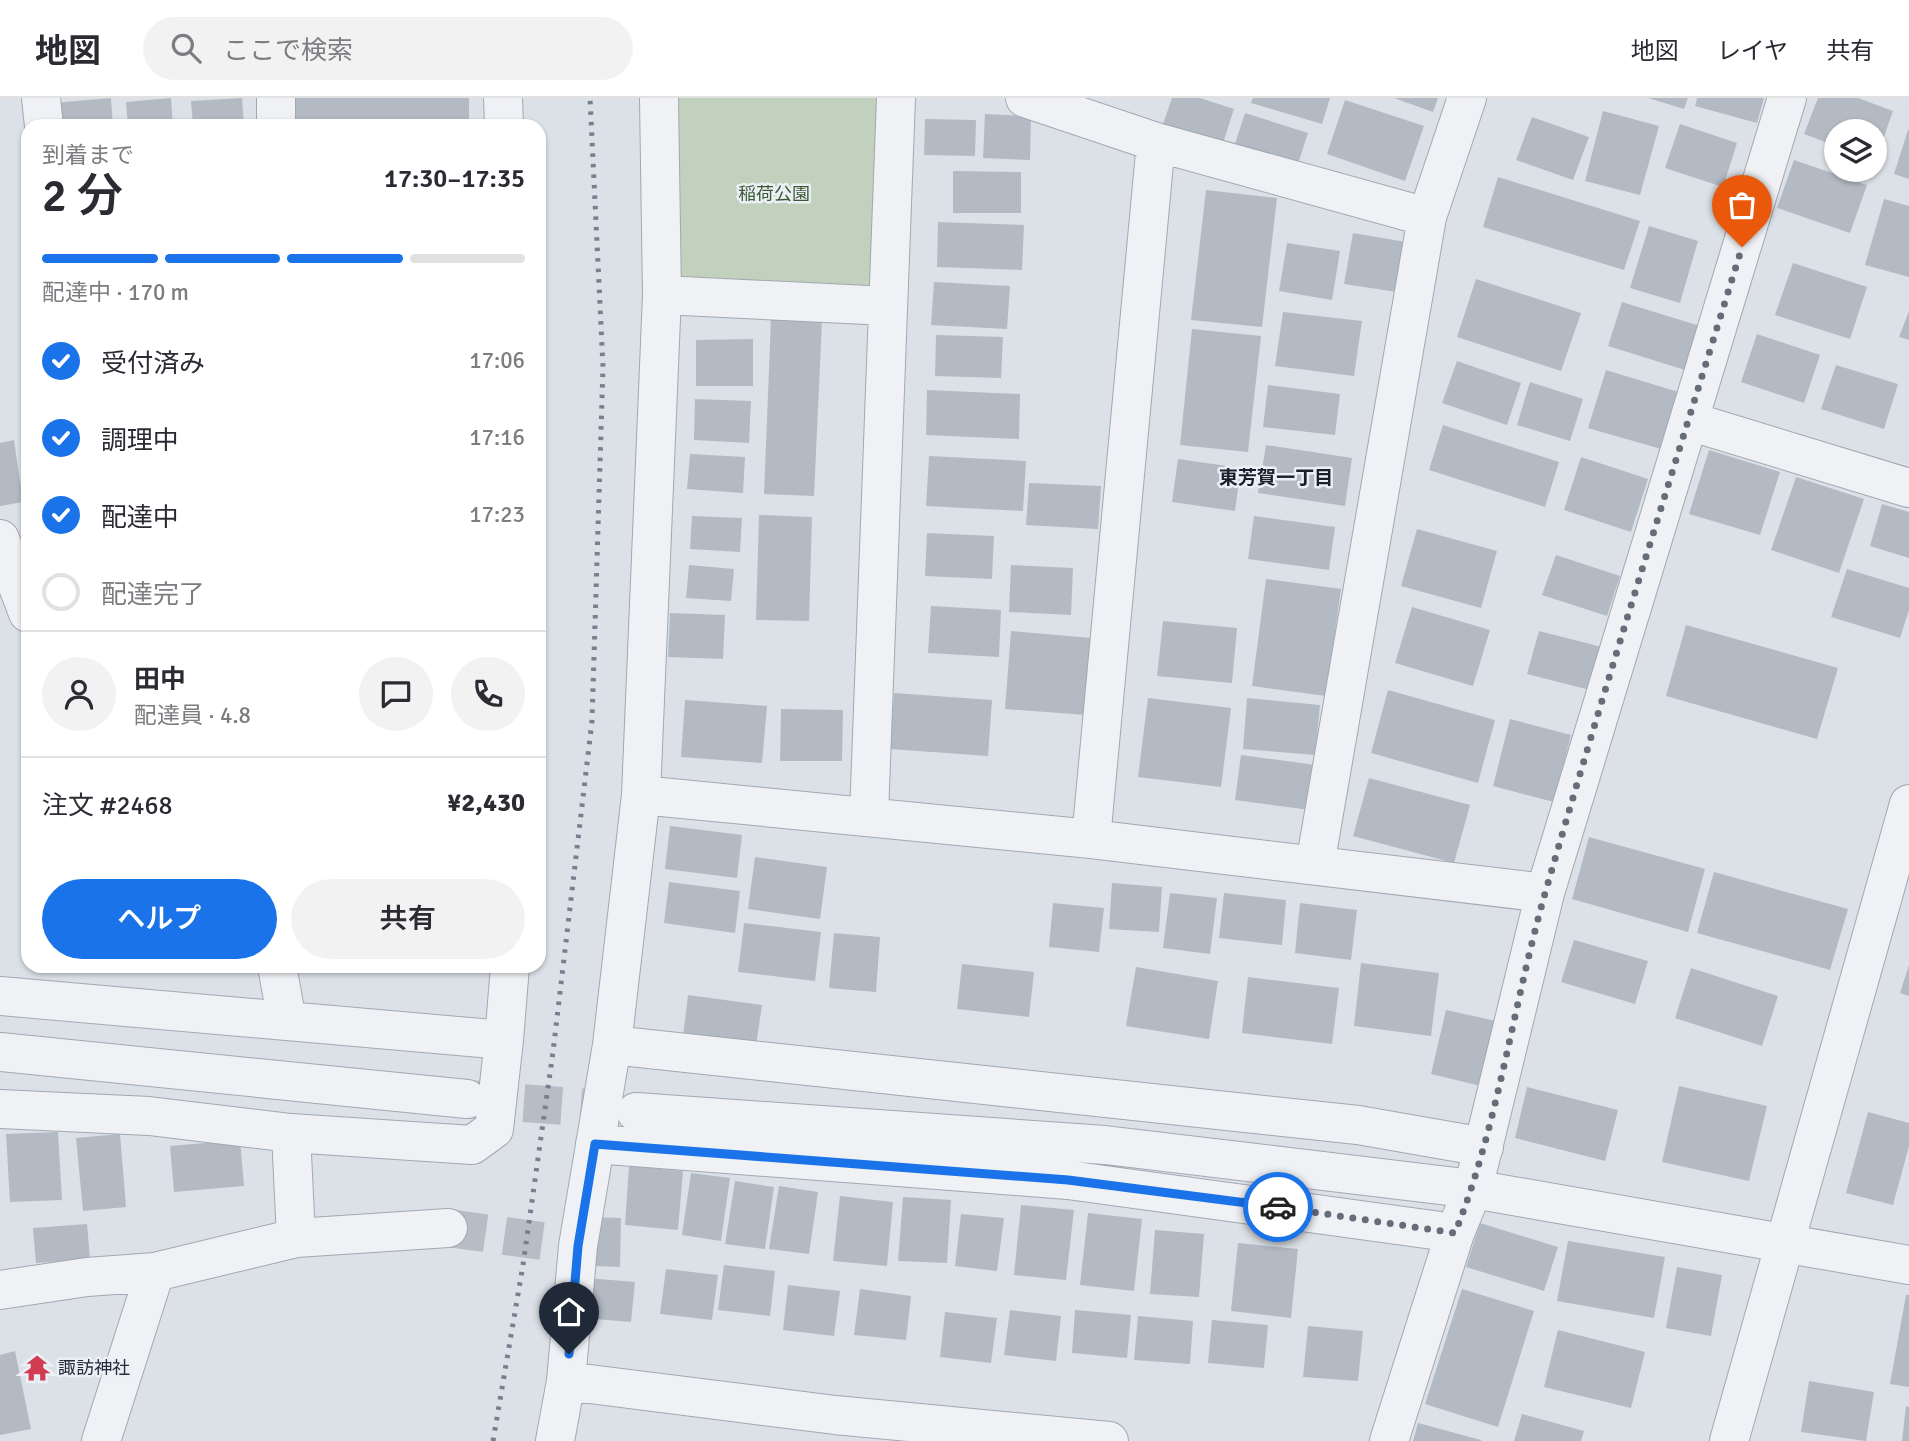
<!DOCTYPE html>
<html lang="ja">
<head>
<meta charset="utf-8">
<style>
  :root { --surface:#fff; --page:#f2f2f3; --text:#2b2b33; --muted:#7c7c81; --line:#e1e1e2; --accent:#1a73e8 }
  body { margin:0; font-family:Signika,"Noto Sans JP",sans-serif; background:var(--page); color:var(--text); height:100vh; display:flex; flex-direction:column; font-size:26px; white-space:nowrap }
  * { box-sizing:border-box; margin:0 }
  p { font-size:23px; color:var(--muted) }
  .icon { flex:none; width:38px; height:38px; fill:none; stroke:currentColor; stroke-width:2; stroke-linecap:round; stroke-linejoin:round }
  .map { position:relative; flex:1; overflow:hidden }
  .sheet { position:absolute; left:21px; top:21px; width:525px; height:854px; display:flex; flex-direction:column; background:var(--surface); border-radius:21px; box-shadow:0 2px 5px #0004 }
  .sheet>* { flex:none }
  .buttons { position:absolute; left:1824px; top:21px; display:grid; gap:14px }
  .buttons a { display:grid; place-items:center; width:63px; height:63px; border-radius:50%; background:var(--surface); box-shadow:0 2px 5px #0004; font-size:35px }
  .pin { position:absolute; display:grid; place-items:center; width:60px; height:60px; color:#fff; margin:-72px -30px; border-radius:50% 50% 50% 0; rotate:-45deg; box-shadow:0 0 7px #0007 }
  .pin .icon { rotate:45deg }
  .courier { position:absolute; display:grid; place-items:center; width:70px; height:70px; margin:-35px; border:5px solid #1a73e8; border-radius:50%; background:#fff; color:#222; box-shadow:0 2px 9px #0007 }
  .summary em { font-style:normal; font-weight:600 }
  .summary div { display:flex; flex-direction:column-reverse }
  .summary { display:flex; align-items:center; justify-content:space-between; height:119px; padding:0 21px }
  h1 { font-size:46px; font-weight:600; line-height:52px }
  .bar { display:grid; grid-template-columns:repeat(4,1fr); gap:10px 7px; align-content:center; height:84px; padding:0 21px }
  .bar i { height:9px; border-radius:5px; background:var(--line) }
  .bar .selected { background:var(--accent) }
  .bar p { grid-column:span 4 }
  .line { display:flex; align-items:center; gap:18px; padding:0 21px; border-top:2px solid var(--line) }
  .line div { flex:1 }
  .round { display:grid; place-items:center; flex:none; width:74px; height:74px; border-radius:37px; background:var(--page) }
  ol { padding:0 21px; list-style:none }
  li { display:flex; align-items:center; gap:21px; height:77px }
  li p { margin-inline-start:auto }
  li .icon { padding:7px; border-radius:50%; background:var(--accent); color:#fff; stroke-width:4 }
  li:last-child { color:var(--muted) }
  li i { width:38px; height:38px; border:4px solid var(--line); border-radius:50% }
  .button { display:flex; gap:14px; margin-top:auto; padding:14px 21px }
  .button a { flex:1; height:80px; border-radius:42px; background:var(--accent); color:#fff; font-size:28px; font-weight:600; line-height:80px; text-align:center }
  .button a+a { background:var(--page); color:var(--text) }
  header { display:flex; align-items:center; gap:42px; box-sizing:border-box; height:98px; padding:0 35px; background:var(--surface); border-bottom:2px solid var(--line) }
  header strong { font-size:33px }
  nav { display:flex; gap:38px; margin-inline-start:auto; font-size:24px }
  .search { width:490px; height:63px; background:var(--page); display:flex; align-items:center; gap:18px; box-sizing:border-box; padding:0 24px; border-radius:38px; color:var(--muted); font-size:26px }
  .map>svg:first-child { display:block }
  .green { fill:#c2d1bd }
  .building { fill:#b4bac4 }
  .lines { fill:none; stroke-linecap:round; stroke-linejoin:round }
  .minor-tunnel { stroke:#b8bdc5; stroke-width:38; stroke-dasharray:38 19; stroke-linecap:butt }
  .minor-casing { stroke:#a2a8b1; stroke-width:40 }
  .minor { stroke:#eff1f5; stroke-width:38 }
  .rail { stroke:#758091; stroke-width:5; stroke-dasharray:3.5 7; stroke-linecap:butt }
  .done { stroke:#666d79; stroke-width:7; stroke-dasharray:0 12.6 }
  .route { stroke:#1a73e8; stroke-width:9 }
  .labels { text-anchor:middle; stroke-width:5; stroke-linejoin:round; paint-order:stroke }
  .park-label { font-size:18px; fill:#3a5a33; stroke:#eceff5 }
  .poi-label { font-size:18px; fill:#262e3e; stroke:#eceff5; text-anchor:start }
  .neighbourhood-label { font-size:19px; font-weight:bold; fill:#18202e; stroke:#eceff5 }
</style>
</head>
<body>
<header>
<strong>地図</strong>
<div class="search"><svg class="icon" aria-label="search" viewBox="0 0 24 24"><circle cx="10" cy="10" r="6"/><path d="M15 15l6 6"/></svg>ここで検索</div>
<nav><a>地図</a><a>レイヤ</a><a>共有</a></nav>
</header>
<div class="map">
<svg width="1909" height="1343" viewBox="0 0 1909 1343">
  <rect width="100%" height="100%" fill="#dce1e7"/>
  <path class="green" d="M660 0H889L871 192 666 190Z"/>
  <path class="building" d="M111 0 113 28H55L53 5Z
    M171 0 173 28H128L126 4Z
    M242 0 244 28H193L191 3Z
    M296 0H469V28H296Z
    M1172 0H1200L1234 11 1223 45 1163 26Z
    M1253 0H1330L1322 26 1251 5Z
    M1394 0H1438L1433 14Z
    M1648 0H1688L1684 11Z
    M1697 0H1764L1757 25 1695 8Z
    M1818 0H1858L1893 13 1875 64 1874 33H1836V48L1804 36Z
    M1345 2 1424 28 1405 83 1327 56Z
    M1603 13 1659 28 1640 97 1585 83Z
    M1245 15 1308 35 1297 69 1234 49Z
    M985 16 1031 18 1030 62 983 60Z
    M1532 19 1589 39 1573 82 1516 62Z
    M925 21 976 22 975 58 924 57Z
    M1680 26 1737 45 1723 89 1665 70Z
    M1908 32H1909V81L1894 76Z
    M1794 62 1867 87 1850 135 1777 110Z
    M953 73 1021 74V115H953Z
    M1498 79 1640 123 1624 172 1483 129Z
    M1206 92 1277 100 1262 229 1191 222Z
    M1884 101 1909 108V179L1865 167Z
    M938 124 1024 127 1022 172 937 169Z
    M1649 128 1698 143 1680 205 1630 190Z
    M1353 135 1406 144 1397 194 1344 186Z
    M1287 145 1340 153 1332 202 1279 193Z
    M1793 165 1867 189 1850 241 1775 217Z
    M1476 181 1581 215 1561 273 1457 239Z
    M934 184 1010 188 1007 231 931 227Z
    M1622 204 1700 228 1685 272 1608 248Z
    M1909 213V242L1899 239Z
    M1283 214 1362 223 1354 278 1275 268Z
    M771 221 822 223 814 398 764 396Z
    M1192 231 1261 238 1248 354 1180 347Z
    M1757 236 1820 257 1804 305 1741 284Z
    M936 237 1003 239 1001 280 935 278Z
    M753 241V288H696V242Z
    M1457 263 1521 285 1507 327 1442 305Z
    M1836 267 1898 286 1884 331 1821 311Z
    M1606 272 1685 296 1668 353 1588 330Z
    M1530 284 1583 301 1570 343 1517 327Z
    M1268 287 1340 296 1335 337 1263 329Z
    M927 292 1020 296 1019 341 926 337Z
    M695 301 751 303 749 345 694 342Z
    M1443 327 1559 364 1545 409 1429 372Z
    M14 342 23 404 0 408V345Z
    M1266 347 1352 360 1345 408 1258 395Z
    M1709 352 1780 374 1760 437 1689 416Z
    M690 356 745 359 743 395 687 391Z
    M929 358 1026 363 1023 413 926 408Z
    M1581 359 1648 381 1631 434 1564 412Z
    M1178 361 1241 370 1235 413 1172 404Z
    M1796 379 1864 401 1839 475 1771 452Z
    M1029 385 1101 388 1098 431 1026 427Z
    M1882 406 1909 414V460L1870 448Z
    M759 417 812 419 809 523 756 522Z
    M692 418 742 420 740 454 690 451Z
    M1254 418 1335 429 1329 472 1248 461Z
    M1417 431 1497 453 1481 510 1401 488Z
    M927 435 994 438 992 481 925 478Z
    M1556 457 1620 478 1607 518 1542 497Z
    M689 467 734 471 731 503 686 500Z
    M1011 467 1073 470 1071 517 1009 514Z
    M1847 471 1909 490V512L1900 540 1831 519Z
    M1266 481 1341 491 1326 598 1252 588Z
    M931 508 1001 512 999 559 928 555Z
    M1412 509 1490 532 1473 588 1395 565Z
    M670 515 725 517 723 561 668 559Z
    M1163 523 1237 530 1232 585 1157 578Z
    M1686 527 1838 570 1817 641 1666 598Z
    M1011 533 1092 540 1086 617 1005 611Z
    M1539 533 1602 549 1590 592 1527 576Z
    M1388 592 1495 622 1478 685 1371 655Z
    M894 595 992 602 988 658 890 651Z
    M1148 600 1231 610 1221 689 1138 679Z
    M1247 600 1320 607 1315 657 1243 651Z
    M685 602 767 608 762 665 681 659Z
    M781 611 843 612 842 663H780Z
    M1510 621 1571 637 1554 704 1493 688Z
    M1241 657 1316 667 1310 712 1235 702Z
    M1369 680 1470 707 1454 765 1353 738Z
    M670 728 742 737 737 780 665 771Z
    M1589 739 1705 771 1688 834 1572 801Z
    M755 759 827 769 820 821 748 811Z
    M1714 774 1848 811 1830 872 1697 835Z
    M669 784 740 793 735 835 664 825Z
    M1112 785 1162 789 1159 834 1109 831Z
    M1170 795 1217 800 1210 856 1163 850Z
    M1224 795 1286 802 1282 847 1219 840Z
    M1053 805 1104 810 1099 854 1049 849Z
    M1300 805 1357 812 1351 862 1295 855Z
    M744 825 821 834 815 883 738 874Z
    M834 835 880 839 876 894 829 890Z
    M1574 842 1648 863 1635 906 1561 884Z
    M1361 865 1439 875 1431 938 1354 928Z
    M962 866 1034 874 1029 919 957 911Z
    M1909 867V898L1900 895Z
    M1136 869 1218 883 1209 941 1126 928Z
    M1691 870 1778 898 1762 948 1675 920Z
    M1248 879 1339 890 1332 946 1242 935Z
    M688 897 762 907 756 948 683 939Z
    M1446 912 1496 923 1481 988 1431 976Z
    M1679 988 1767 1008 1749 1083 1662 1064Z
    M1527 989 1618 1012 1605 1063 1515 1040Z
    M1868 1014 1909 1025V1048L1893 1107 1846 1095Z
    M58 1034 62 1102 10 1104 6 1036Z
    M120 1036 126 1109 83 1113 76 1040Z
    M240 1042 244 1088 174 1094 170 1048Z
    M629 1068 683 1073 678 1132 625 1127Z
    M691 1075 730 1080 721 1143 682 1137Z
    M735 1083 774 1089 765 1151 725 1146Z
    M779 1088 818 1094 809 1156 769 1151Z
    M840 1098 893 1104 887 1168 833 1163Z
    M903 1099 951 1102 947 1165 898 1163Z
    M1021 1107 1074 1112 1066 1182 1014 1177Z
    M1088 1115 1142 1121 1134 1193 1080 1187Z
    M961 1116 1004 1120 997 1173 955 1168Z
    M592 1119 621 1120 620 1169 591 1168Z
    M1480 1125 1558 1149 1544 1193 1466 1169Z
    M87 1126 90 1161 36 1165 33 1130Z
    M1155 1132 1204 1136 1199 1199 1150 1196Z
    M1568 1143 1665 1159 1654 1220 1557 1203Z
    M1238 1145 1298 1151 1291 1220 1231 1213Z
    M724 1167 775 1173 770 1218 718 1212Z
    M1677 1169 1722 1177 1711 1238 1666 1230Z
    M666 1171 718 1177 712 1222 660 1216Z
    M587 1180 635 1184 631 1224 583 1220Z
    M788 1187 840 1193 834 1238 783 1232Z
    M860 1191 911 1198 906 1242 854 1237Z
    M1462 1191 1534 1213 1498 1329 1425 1306Z
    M1906 1197H1909V1289L1890 1286Z
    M1010 1212 1061 1218 1056 1263 1004 1257Z
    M1075 1212 1131 1217 1127 1260 1072 1255Z
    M945 1214 997 1220 991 1265 940 1259Z
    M1138 1218 1193 1223 1190 1266 1134 1262Z
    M1212 1222 1268 1227 1264 1270 1208 1265Z
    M1308 1228 1363 1233 1358 1283 1303 1279Z
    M1558 1232 1645 1254 1631 1310 1544 1289Z
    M15 1253 31 1331 0 1337V1257Z
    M1809 1283 1874 1294 1866 1343 1801 1334Z
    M1906 1308 1909 1309V1343H1902Z
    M1522 1316 1584 1333 1581 1343H1514Z
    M1418 1325 1481 1342V1343H1413Z"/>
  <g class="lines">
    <path class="minor-tunnel" d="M467 1001 632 1013
      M448 1130 578 1148"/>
    <g class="minor-casing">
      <path id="minor" d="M41 0 44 28
        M276 0V28
        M503 0 504 28
        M1025 0 1156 44 1427 119 1467 0
        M662 197 888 208
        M1689 323 1909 390
        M0 441 28 515
        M641 697 662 197 659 0
        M869 717 896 0
        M1091 741 1156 44
        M1315 767 1427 119
        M277 868 287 923
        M0 898 504 942 494 1031 472 1047 291 1035 149 1018 0 1011
        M504 942 510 868
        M612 947 1358 1027 1484 1049
        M0 954 467 1001
        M636 1014 1105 1047 1473 1091 1909 1167
        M291 1035 296 1140
        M595 1046 1068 1082 1455 1135
        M0 1192 87 1179 155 1174 296 1140 448 1130
        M101 1343 155 1174
        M555 1343 566 1283
        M1109 1343 835 1317 566 1283 578 1148 612 947 641 697 1091 741 1545 795
        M1389 1343 1455 1135 1473 1091 1545 795 1787 0
        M1729 1343 1909 706"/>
    </g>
    <use href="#minor" class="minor"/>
    <path class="rail" d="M493 1343 523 1167 553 954 592 623 603 269 590 0"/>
  </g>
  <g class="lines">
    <path class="done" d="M1278 1109 1455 1135C1499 1025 1513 906 1546 792 1608 577 1676 363 1742 149"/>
    <path class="route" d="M569 1256 578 1148 595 1046 1068 1082 1278 1109"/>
  </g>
  <defs>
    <g id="temple-bare" transform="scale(2.1)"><path d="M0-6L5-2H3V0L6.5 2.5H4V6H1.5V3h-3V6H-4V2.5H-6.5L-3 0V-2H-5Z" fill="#d13c53" stroke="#eceff5" stroke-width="2.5" paint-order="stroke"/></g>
  </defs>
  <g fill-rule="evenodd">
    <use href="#temple-bare" x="37" y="1270"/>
  </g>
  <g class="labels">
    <g class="park-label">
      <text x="774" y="102">稲荷公園</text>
    </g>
    <g class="poi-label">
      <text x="58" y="1276">諏訪神社</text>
    </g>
    <g class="neighbourhood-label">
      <text x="1276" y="386">東芳賀一丁目</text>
    </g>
  </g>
</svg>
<div class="buttons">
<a><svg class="icon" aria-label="layers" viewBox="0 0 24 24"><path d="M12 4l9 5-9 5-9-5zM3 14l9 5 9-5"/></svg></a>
</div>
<div class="pin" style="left:1742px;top:149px;background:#ea580c"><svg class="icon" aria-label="bag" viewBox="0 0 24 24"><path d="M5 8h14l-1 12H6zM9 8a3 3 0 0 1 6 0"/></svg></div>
<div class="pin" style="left:569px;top:1256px;background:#1f2937"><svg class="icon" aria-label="home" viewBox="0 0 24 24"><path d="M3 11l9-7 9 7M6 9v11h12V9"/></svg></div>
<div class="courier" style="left:1278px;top:1109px"><svg class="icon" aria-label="car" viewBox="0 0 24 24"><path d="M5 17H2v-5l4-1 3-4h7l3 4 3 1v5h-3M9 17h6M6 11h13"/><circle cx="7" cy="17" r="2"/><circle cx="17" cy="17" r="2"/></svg></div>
<section class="sheet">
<div class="summary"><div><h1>2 分</h1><p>到着まで</p></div><em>17:30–17:35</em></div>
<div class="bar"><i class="selected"></i><i class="selected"></i><i class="selected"></i><i></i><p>配達中 · 170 m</p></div>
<ol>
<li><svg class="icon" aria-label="check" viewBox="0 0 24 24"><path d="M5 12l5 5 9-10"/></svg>受付済み<p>17:06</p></li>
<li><svg class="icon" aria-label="check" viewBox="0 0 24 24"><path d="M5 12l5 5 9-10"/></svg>調理中<p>17:16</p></li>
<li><svg class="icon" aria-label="check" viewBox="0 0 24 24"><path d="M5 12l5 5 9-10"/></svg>配達中<p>17:23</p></li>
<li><i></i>配達完了</li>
</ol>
<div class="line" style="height:126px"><a class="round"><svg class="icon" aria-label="person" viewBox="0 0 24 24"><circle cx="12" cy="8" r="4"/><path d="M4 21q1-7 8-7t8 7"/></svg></a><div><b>田中</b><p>配達員 · 4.8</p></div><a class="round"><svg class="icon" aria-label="chat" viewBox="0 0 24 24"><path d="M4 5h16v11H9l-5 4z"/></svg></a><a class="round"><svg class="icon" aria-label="phone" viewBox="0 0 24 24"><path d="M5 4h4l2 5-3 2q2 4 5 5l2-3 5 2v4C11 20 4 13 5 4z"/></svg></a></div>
<div class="line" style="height:91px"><div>注文 #2468</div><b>¥2,430</b></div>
<div class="button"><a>ヘルプ</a><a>共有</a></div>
</section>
</div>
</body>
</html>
